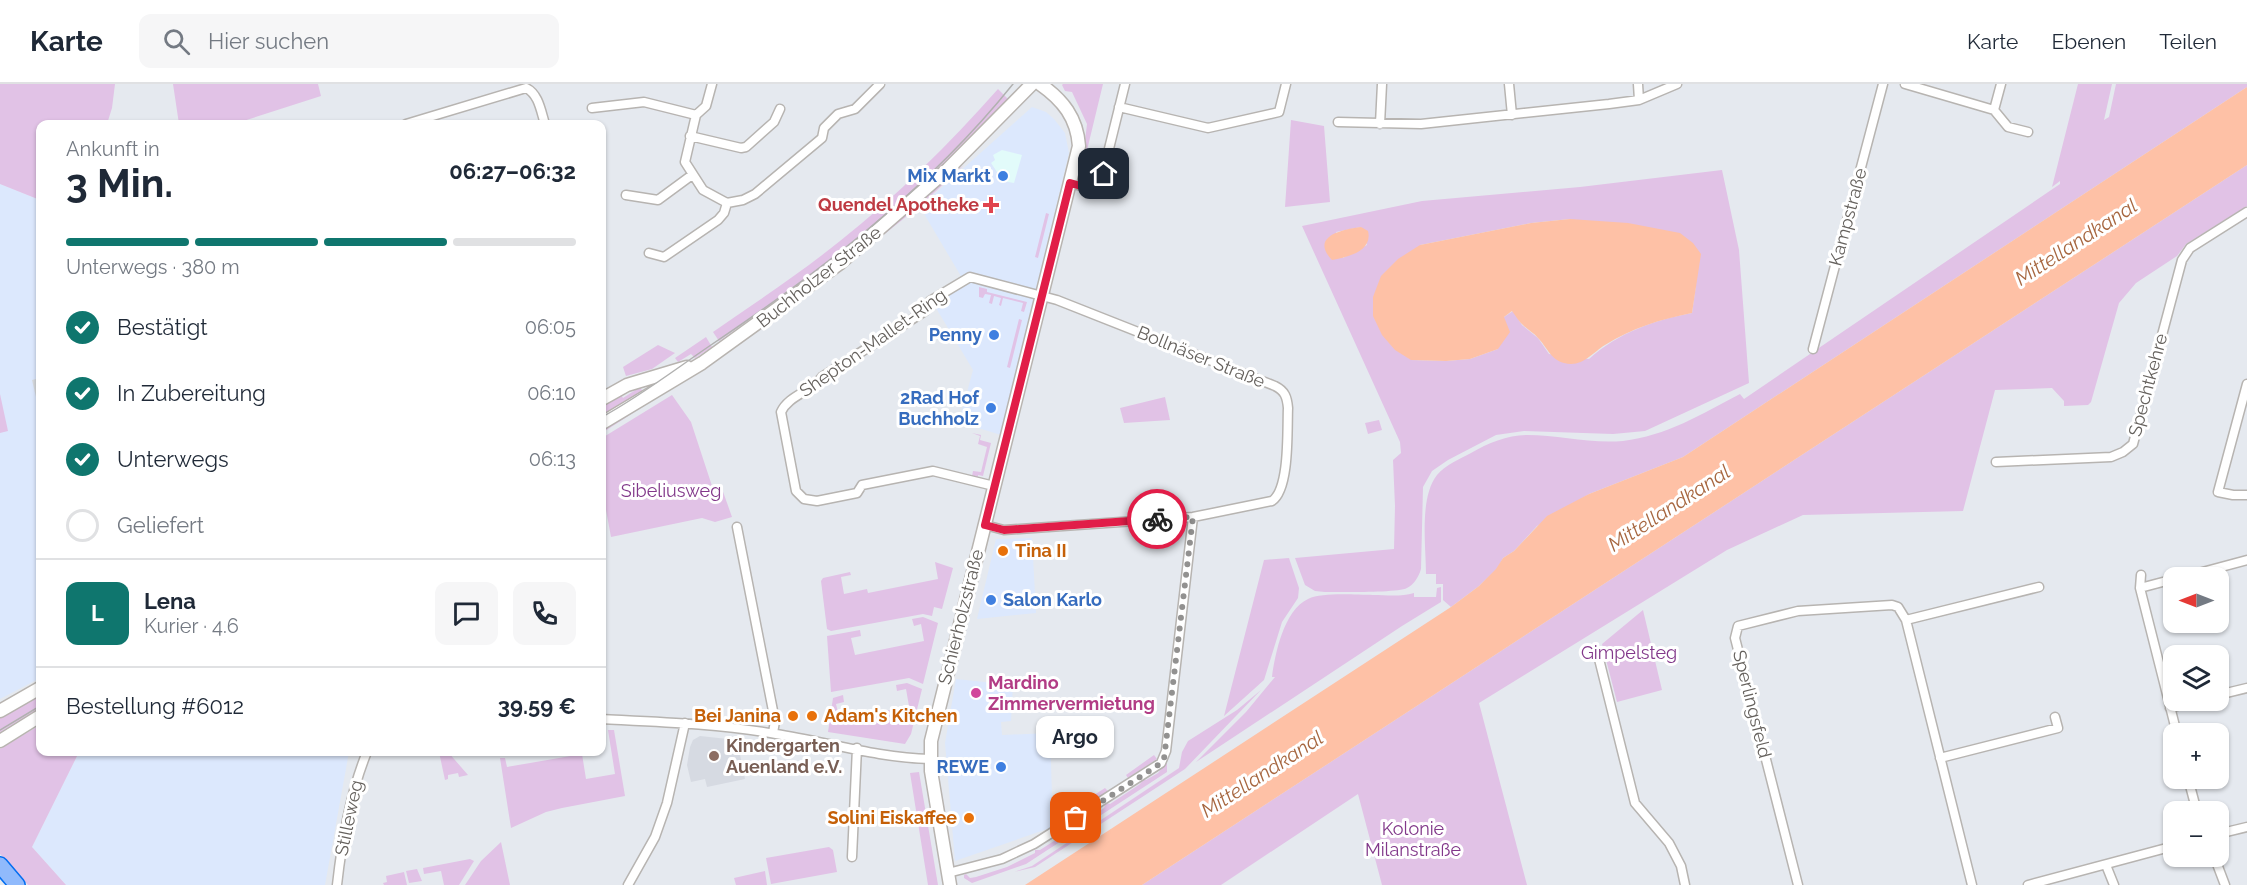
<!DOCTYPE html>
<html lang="de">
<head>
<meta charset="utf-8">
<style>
  :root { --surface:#fff; --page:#f6f6f7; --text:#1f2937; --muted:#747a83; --line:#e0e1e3; --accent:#0f766e }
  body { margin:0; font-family:Raleway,sans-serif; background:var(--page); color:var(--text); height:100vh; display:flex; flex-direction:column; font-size:22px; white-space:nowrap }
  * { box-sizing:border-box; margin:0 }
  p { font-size:20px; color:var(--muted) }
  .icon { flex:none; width:33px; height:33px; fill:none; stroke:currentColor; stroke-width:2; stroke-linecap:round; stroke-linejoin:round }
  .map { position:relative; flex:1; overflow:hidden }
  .details { position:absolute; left:36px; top:36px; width:570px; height:636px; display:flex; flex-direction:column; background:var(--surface); border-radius:12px; box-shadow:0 2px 4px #0004 }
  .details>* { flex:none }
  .needle { width:39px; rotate:270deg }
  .controls { position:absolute; left:2163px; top:483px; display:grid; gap:12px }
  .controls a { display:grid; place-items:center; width:66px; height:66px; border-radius:12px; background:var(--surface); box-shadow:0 2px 4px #0004; font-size:30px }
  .pin { position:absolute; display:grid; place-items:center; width:51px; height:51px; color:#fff; margin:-26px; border-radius:12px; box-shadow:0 3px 9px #0006 }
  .courier { position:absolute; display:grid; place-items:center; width:60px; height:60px; margin:-30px; border:4px solid #e11d48; border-radius:50%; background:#fff; color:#222; box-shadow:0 2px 8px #0007 }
  .bubble { position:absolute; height:42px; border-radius:12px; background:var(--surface); box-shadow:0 2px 4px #0004; font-size:20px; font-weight:700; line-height:42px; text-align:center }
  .summary em { font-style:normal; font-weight:700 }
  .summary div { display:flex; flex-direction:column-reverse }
  .summary { display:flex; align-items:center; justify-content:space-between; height:102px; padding:0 30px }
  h1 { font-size:39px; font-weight:700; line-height:45px }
  .bar { display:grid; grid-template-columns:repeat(4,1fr); gap:9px 6px; align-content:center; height:72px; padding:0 30px }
  .bar i { height:8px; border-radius:4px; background:var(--line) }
  .bar .active { background:var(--accent) }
  .bar p { grid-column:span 4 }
  .line { display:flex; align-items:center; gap:15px; padding:0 30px; border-top:2px solid var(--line) }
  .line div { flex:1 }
  .round { display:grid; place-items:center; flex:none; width:63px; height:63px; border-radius:12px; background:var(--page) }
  ol { padding:0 30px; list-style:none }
  li { display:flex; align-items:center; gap:18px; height:66px }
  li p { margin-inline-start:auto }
  li .icon { padding:6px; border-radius:50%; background:var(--accent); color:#fff; stroke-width:4 }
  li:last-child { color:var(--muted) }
  li i { width:33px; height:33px; border:3px solid var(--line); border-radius:50% }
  header { display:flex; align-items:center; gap:36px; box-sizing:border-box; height:84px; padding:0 30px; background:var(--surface); border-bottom:2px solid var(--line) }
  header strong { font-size:28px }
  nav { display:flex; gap:33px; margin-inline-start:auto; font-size:21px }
  .search { width:420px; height:54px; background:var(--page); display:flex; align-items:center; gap:15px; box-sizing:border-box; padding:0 21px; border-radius:12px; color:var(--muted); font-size:22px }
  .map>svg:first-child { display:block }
  .commercial { fill:#dce8fd }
  .industrial { fill:#d7dade }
  .education { fill:#d6dae2 }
  .medical { fill:#e2fbfa }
  .green { fill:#e1c2e6; fill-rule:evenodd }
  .water { fill:#fec1a6 }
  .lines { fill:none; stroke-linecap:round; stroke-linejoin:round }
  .street-casing { stroke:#b7b4b1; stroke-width:11 }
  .secondary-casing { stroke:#b8b4b0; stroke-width:15 }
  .highway-casing { stroke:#036ef1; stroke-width:18 }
  .street { stroke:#fff; stroke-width:8 }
  .secondary { stroke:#fff; stroke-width:12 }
  .highway { stroke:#90bafc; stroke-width:15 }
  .tram { stroke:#b1b1b0; stroke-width:1.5 }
  .done { stroke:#929190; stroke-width:6; stroke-dasharray:0 10.8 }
  .route { stroke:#e11d48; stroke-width:8 }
  .shop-dot { fill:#3f7fe0; stroke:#fff; stroke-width:2 }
  .health-dot { fill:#e0444e; stroke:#fff; stroke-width:2 }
  .food-dot { fill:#e8710a; stroke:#fff; stroke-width:2 }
  .hotel-dot { fill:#d1479c; stroke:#fff; stroke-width:2 }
  .education-dot { fill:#8d6e63; stroke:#fff; stroke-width:2 }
  .labels { text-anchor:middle; stroke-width:6; stroke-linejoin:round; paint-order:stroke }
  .shop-label { font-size:18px; font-weight:bold; fill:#366cbe; stroke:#fff; text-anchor:end }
  .health-label { font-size:18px; font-weight:bold; fill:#be3a42; stroke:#fff; text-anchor:end }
  .street-label { font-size:18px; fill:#65615d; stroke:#fff }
  .park-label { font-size:18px; fill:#82388a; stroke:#fff }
  .food-label { font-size:18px; font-weight:bold; fill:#c56008; stroke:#fff; text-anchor:start }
  .hotel-label { font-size:18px; font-weight:bold; fill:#b23c85; stroke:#fff; text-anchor:start }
  .education-label { font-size:18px; font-weight:bold; fill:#785e54; stroke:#fff; text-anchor:start }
  .water-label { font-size:20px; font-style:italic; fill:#a76740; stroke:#fff }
</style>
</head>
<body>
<header>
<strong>Karte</strong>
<div class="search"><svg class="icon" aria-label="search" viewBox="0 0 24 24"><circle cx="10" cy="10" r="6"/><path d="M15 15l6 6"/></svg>Hier suchen</div>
<nav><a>Karte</a><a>Ebenen</a><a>Teilen</a></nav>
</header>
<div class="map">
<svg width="2247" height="801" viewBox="0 0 2247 801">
  <rect width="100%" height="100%" fill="#e5e9ef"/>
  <path class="commercial" d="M1032 23 1046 28 1054 35 1065 49 1069 69 1001 351 959 338 973 286 933 219 965 199 920 123Z
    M0 100 40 116V594L0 615Z
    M1032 454 1036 529 977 535 996 455Z
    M956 595 1013 601 1011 637 1001 638 1002 651 1050 649 1053 743 955 777 945 659Z
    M79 668H349L325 801H66L32 763Z"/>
  <path class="industrial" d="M40 294V330L32 296Z"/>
  <path class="education" d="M700 652 737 656 745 695 707 703 705 695 691 698 687 681 690 663 693 656Z"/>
  <path class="medical" d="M1002 66 1022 71 1014 99 1003 97 991 79 995 76 993 71Z"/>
  <path class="green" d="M0 0H115L112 24 107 40H40V116L0 100Z
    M173 0H318L321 12 234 40H179Z
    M1063 0H1103L1081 91 1087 40 1072 8 1065 7 1062 1Z
    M2078 0H2112L2104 36 2109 33 2116 0H2247V3L1683 373 1589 410 1537 442 1514 467 1503 474 1497 485 1479 502 1451 523 1443 516V500H1436V490H1426C1426 462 1419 414 1437 391 1445 381 1460 375 1471 369 1488 359 1508 351 1527 351 1559 351 1590 360 1623 357 1666 352 1702 330 1740 310L1744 315 2060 100V97L2052 103Z
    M998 5 1008 15 928 95 845 168 719 257 713 248C755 219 799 190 840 157 897 112 949 60 998 5Z
    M1291 36 1324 42 1330 118 1285 123Z
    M964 81 921 121 853 175 938 100Z
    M2247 81V122L2186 160 2177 172 2136 199 2119 219 2091 318 2088 321 2064 322V317L2052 304 1995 306 1963 427 1803 431 1727 466 1479 619 1527 801H1382L1358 710 1221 801H1142Z
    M1722 86 1739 166 1749 299 1645 347 1613 350 1524 347 1496 351 1448 376 1432 387 1423 403 1421 485C1419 492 1414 501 1407 504 1397 509 1340 508 1325 508L1315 507 1305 501 1295 474 1394 465 1395 422 1393 376 1401 369 1400 358 1302 142 1422 117 1580 103ZM1570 135 1696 201 1692 229C1654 236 1618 249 1589 275L1549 270 1538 254 1522 241 1513 227 1504 233 1498 265 1470 275 1446 277 1411 276 1420 161 1531 139ZM1361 143 1367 161 1343 174 1336 148Z
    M1046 129 1049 130 1038 174 1035 173Z
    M979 203 987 205V208L1027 218 1024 228 1021 227 1023 219 1003 214 1001 222 999 221 1001 214 994 212 992 220 989 219 991 211 985 210 983 214 979 213Z
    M1019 235 1022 236 1010 284 1007 283Z
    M706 253 712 263 695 274 691 270 678 278 675 274Z
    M658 261 675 269 652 285 626 292 623 283Z
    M676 301 602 349V342Z
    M640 303 644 310 602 335V319L620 309 623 314Z
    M0 310 8 347 0 349Z
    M672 311 691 338 713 405 721 402 732 433 715 438 702 434 611 453 604 415H602V354Z
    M1165 313 1170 336 1124 339 1120 324Z
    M1379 336 1382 346 1368 350 1365 339Z
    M972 349 981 351 980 356 991 359 983 392 978 391V393L972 392 973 387 981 388 987 363 978 360 980 352Z
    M1289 474 1299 504 1298 514 1282 538 1264 596 1224 632 1264 476Z
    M935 478 953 484 942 525 934 523 932 532 923 530 831 547 827 545 821 497 823 494 850 488 851 491 841 493 844 510 867 505 868 509 938 495Z
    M1441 503V518L1402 542 1196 678 1246 628 1275 593H1272C1275 570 1284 526 1308 515 1323 508 1355 511 1373 511 1386 511 1401 513 1414 509V513H1436L1437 504Z
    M1643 526 1662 606 1617 618 1602 560Z
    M923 533 938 539 923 600 909 594 831 608 827 552 860 546 861 552 851 554 855 571 924 557 921 540 914 542 912 535Z
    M907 599 922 605 911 650 905 660 828 648 833 614 843 611 844 618 836 620 840 636 909 622 906 605 897 607 896 601Z
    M1261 606 1185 685 1035 783 1014 788 1032 782 1179 684 1182 668 1188 657 1237 626Z
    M40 612V624L2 647 0 650V633Z
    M40 641V668H79L32 763 66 801H28L0 770V665Z
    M608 646H614L625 712 562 724 546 728 511 744 500 674H505L507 683 582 670 586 695 615 690Z
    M439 668H448L468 691 459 693 458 689 448 691V695L445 696Z
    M1154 671 1157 675 1128 694 1126 691Z
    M1167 678V688L1026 780 972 799 964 794V791L966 790 970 794 976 793 1007 783 1035 769V766H1040L1068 748 1071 743 1074 744 1104 724 1106 719 1110 720 1140 700 1143 696H1146L1158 689Z
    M919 688 938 801H928L910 689Z
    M1105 704 1108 707 1071 731 1068 728Z
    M501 758 510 801H465L481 777Z
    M829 763 833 766 837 788 771 800 766 774Z
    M470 775 474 777 459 801H444L441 787 424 790 423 784Z
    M417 785 422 797 409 799 406 787Z
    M765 787 767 801H736L734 794Z
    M404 788 407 801H384L383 799 387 798 386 792Z"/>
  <path class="water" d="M2247 3V81L1142 801H1025L1451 523 1479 502 1496 485 1503 474 1514 467 1547 432 1589 410 1683 373Z
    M1570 135 1628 139 1680 149 1693 159 1701 170 1692 229C1661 235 1632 244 1605 261 1592 269 1582 284 1564 279 1550 275 1547 263 1538 254 1534 249 1528 246 1524 242 1519 238 1516 232 1512 227L1504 233 1510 248 1498 265 1470 275 1446 277 1411 276 1395 266 1382 251 1373 232V213L1381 192 1398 175 1420 161 1531 139Z
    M1361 143 1368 147C1373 167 1348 173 1332 176 1309 152 1344 145 1361 143Z"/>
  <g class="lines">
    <g class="street-casing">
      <path id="street" d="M712 0 706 22 696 31 685 78 703 106 727 119 743 116 755 110 822 54 824 44 838 30 855 25 880 0
        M1509 0 1512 31
        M1638 0 1639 16
        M1905 0 1994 26 2008 43 2028 48
        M1119 23 1208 44 1279 28 1286 0
        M592 24 644 18 696 31
        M1994 26 2001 0
        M1338 38 1421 40 1609 20 1639 16 1677 0
        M406 40 526 4C539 10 541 28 545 40
        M1380 40 1382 0
        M690 52 741 64 746 63 774 38 780 25
        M1070 99 1092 105 1100 101 1125 0
        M626 111 658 116 692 91
        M649 169 664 173 718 136 724 129 727 119
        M1813 265 1883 0
        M2247 300 2218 408 2233 411H2247
        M1996 378 2111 373 2123 368 2133 360 2182 176 2190 164 2247 128
        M985 441 1004 446 1193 433 1272 417C1290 405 1287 345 1288 324 1287 313 1285 307 1275 302L1057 216 970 193 930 217 925 227 822 293C811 308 789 311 781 328L796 407 804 415 817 417 857 409 862 401 933 387 994 402
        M737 443 775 637 773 649
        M2141 491 2140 504 2177 650
        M2180 494 2247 476
        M2140 504 2174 495
        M1906 536 2039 503
        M1599 575 1635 719 1669 759 1681 782 1685 801
        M2218 611 2247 604
        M2170 624 2198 616
        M602 635C660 638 718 640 776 650 827 658 879 674 930 675
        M1940 674 2058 644 2055 633
        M2188 694 2197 728
        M2218 750 2247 743
        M2214 772 2225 801
        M852 773 857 664
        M2106 781 2114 801
        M948 789 1002 775 1034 760 1161 679 1166 667 1193 433
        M337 801C342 756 350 709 367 668
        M628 801 655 753 667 719 685 639
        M1798 801 1735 554 1738 542 1798 527 1892 521 1898 523 1906 536 1972 801
        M2028 801 2174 762"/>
    </g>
    <g class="secondary-casing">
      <path id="secondary" d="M602 315 627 301 687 283
        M602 339 702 279 839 180 948 85 1032 0
        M0 627 40 604
        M0 657 40 632
        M950 801 931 687V657L1079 62C1077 34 1063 16 1040 0"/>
    </g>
    <g class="highway-casing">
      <path id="highway" d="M0 781 17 801"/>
    </g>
    <use href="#street" class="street"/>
    <use href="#secondary" class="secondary"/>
    <use href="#highway" class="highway"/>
    <path class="tram" d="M602 333C639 313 673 287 708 263 820 188 928 106 1013 0
      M0 646 40 622"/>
  </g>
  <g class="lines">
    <path class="done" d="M1076 734 1157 682 1164 675 1193 433 1157 435"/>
    <path class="route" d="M1104 90 1100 101 1092 105 1070 99 985 441 1004 446 1157 435"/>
  </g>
  <g class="shop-dot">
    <circle cx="1003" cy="92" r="6"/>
    <circle cx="994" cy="251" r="6"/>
    <circle cx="991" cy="324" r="6"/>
    <circle cx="991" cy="516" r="6"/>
    <circle cx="1001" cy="683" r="6"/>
  </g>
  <path class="health-dot" d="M988 112h6v6h6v6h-6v6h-6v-6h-6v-6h6z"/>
  <g class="food-dot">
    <circle cx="1003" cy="467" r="6"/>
    <circle cx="793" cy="632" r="6"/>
    <circle cx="812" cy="632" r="6"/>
    <circle cx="969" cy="734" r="6"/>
  </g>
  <circle class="hotel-dot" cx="976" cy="609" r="6"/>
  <circle class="education-dot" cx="714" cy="672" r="6"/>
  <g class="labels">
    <g class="shop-label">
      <text x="991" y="98">Mix Markt</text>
      <text x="982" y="257">Penny</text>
      <text x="979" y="320">2Rad Hof<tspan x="979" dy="21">Buchholz</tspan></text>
      <text x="1003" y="522" text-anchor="start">Salon Karlo</text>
      <text x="989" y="689">REWE</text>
    </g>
    <g class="health-label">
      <text x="979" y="127">Quendel Apotheke</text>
    </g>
    <g class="street-label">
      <text transform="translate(1848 133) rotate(-75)" y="6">Kampstraße</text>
      <text transform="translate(819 193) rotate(-38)" y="6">Buchholzer Straße</text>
      <text transform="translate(873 259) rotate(-35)" y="6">Shepton-Mallet-Ring</text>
      <text transform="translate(1201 273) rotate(22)" y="6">Bollnäser Straße</text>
      <text transform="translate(2148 301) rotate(-75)" y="6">Spechtkehre</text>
      <text transform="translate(961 533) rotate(-76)" y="6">Schierholzstraße</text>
      <text transform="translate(1752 620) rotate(76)" y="6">Sperlingsfeld</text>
      <text transform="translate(349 734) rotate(-78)" y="6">Stilleweg</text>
    </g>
    <g class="park-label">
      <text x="671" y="413">Sibeliusweg</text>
      <text x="1629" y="575">Gimpelsteg</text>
      <text x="1413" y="751">Kolonie<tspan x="1413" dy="21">Milanstraße</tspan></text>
    </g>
    <g class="food-label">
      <text x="1015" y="473">Tina II</text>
      <text x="781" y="638" text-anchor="end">Bei Janina</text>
      <text x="824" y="638">Adam's Kitchen</text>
      <text x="957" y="740" text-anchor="end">Solini Eiskaffee</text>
    </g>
    <g class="hotel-label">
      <text x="988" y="605">Mardino<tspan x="988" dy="21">Zimmervermietung</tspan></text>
    </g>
    <g class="education-label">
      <text x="726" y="668">Kindergarten<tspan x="726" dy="21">Auenland e.V.</tspan></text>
    </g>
    <g class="water-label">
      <text transform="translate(2076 158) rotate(-33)" y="7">Mittellandkanal</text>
      <text transform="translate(1669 424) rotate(-33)" y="7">Mittellandkanal</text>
      <text transform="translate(1262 690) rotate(-33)" y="7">Mittellandkanal</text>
    </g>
  </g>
</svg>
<div class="controls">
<a><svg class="needle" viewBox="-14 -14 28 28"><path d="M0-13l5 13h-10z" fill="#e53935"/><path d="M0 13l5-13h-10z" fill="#747a83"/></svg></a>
<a><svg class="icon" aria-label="layers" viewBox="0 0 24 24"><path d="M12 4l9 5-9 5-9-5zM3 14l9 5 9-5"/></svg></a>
<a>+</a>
<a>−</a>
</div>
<div class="pin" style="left:1076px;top:734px;background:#ea580c"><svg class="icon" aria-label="bag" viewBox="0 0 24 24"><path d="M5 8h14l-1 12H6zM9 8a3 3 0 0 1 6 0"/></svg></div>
<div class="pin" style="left:1104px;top:90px;background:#1f2937"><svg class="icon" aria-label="home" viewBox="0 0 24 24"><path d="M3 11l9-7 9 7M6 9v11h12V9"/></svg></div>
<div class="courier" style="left:1157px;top:435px"><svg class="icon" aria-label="bike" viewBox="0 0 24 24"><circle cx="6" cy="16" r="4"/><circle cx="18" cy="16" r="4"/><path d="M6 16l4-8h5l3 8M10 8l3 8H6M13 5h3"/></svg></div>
<div class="bubble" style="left:1036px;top:632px;width:78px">Argo</div>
<section class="details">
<div class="summary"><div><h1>3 Min.</h1><p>Ankunft in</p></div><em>06:27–06:32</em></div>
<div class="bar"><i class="active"></i><i class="active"></i><i class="active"></i><i></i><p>Unterwegs · 380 m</p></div>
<ol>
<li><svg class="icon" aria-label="check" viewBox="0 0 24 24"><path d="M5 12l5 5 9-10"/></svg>Bestätigt<p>06:05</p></li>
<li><svg class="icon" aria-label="check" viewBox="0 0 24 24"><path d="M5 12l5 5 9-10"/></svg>In Zubereitung<p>06:10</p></li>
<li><svg class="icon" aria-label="check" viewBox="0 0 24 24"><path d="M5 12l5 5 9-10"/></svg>Unterwegs<p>06:13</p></li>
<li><i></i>Geliefert</li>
</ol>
<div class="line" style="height:108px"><b class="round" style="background:var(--accent);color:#fff">L</b><div><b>Lena</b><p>Kurier · 4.6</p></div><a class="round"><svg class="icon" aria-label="chat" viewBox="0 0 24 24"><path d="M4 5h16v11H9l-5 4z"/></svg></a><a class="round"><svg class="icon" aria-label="phone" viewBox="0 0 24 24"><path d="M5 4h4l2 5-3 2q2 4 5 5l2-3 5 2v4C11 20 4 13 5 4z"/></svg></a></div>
<div class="line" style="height:78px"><div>Bestellung #6012</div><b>39.59 €</b></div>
</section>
</div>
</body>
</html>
